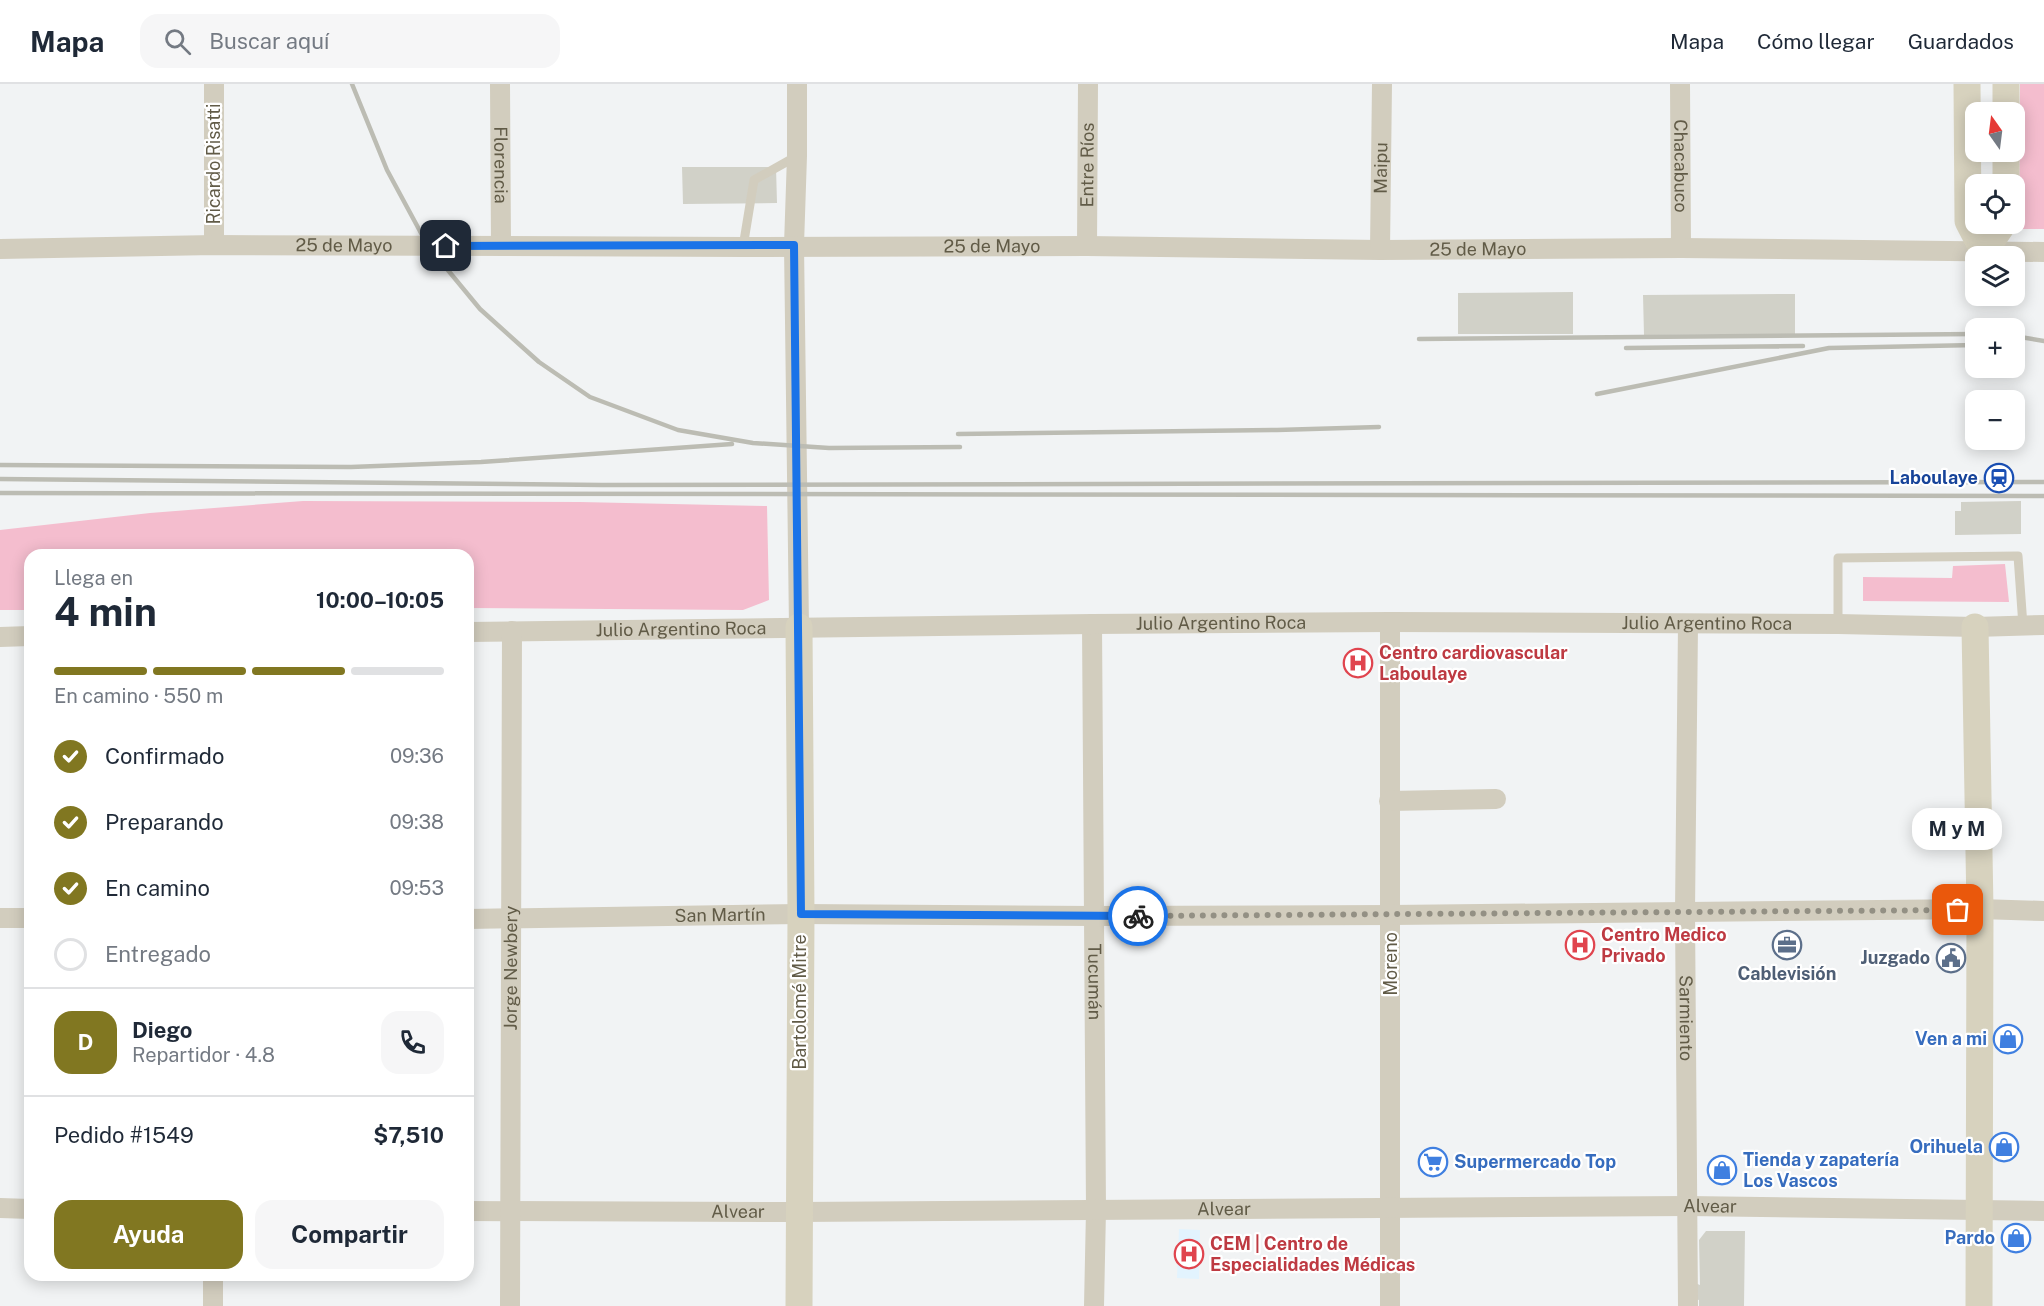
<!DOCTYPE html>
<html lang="es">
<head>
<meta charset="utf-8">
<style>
  :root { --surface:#fff; --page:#f6f6f7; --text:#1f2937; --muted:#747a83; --line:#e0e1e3; --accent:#817721 }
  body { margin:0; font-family:"Public Sans",sans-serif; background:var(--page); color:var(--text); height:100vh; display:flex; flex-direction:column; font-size:22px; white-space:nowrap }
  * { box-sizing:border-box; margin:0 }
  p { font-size:20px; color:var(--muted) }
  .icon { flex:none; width:33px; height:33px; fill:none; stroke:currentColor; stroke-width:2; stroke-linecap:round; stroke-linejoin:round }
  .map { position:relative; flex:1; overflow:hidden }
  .panel { position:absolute; left:24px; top:465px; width:450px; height:732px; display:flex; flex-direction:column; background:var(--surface); border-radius:18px; box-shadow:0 3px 15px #0003 }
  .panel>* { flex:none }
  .needle { width:39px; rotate:346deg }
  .fabs { position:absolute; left:1965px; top:18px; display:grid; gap:12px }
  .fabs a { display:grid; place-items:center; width:60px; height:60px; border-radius:12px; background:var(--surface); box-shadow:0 3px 15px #0003; font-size:30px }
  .pin { position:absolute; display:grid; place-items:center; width:51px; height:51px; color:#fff; margin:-26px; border-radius:12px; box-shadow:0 3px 9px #0006 }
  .courier { position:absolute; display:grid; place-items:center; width:60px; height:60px; margin:-30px; border:4px solid #1a73e8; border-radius:50%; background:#fff; color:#222; box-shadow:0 2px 8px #0007 }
  .bubble { position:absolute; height:42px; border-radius:18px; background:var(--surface); box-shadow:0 3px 15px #0003; font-size:20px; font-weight:700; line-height:42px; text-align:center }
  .overview em { font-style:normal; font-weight:700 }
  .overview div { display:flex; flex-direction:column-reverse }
  .overview { display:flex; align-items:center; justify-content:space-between; height:102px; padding:0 30px }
  h1 { font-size:39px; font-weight:700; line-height:45px }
  .bar { display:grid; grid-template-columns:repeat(4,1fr); gap:9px 6px; align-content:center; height:72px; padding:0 30px }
  .bar i { height:8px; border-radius:4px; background:var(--line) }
  .bar .selected { background:var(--accent) }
  .bar p { grid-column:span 4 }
  .line { display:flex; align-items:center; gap:15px; padding:0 30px; border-top:2px solid var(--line) }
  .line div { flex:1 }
  .round { display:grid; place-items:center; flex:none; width:63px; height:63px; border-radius:18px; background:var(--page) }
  ol { padding:0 30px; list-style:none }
  li { display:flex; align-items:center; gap:18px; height:66px }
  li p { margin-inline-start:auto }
  li .icon { padding:6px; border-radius:50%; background:var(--accent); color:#fff; stroke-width:4 }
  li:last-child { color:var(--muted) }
  li i { width:33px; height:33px; border:3px solid var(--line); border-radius:50% }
  .primary-button { display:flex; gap:12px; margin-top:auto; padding:12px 30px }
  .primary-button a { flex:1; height:69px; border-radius:18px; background:var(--accent); color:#fff; font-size:24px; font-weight:700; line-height:69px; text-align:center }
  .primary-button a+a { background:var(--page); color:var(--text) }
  header { display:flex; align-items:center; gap:36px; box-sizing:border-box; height:84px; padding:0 30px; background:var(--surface); border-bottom:2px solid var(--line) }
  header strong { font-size:28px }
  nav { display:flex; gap:33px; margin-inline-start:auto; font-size:21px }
  .search { width:420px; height:54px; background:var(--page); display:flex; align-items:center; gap:15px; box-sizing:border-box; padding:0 21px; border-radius:18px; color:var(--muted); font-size:22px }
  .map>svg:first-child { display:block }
  .medical { fill:#e2f3fe }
  .green { fill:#f4bdce }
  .building { fill:#d1d1c8 }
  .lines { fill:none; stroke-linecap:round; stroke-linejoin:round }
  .service { stroke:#d2cdbe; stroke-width:9 }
  .minor { stroke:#d2cdbe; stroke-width:20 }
  .secondary { stroke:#d7d2be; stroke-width:27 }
  .rail { stroke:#bcbcb3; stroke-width:4.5 }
  .done { stroke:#939084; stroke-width:6; stroke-dasharray:0 10.8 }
  .route { stroke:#1a73e8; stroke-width:8 }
  .labels { text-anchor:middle; stroke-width:4.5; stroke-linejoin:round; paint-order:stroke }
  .street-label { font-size:18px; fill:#615b47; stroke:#fff }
  .transit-label { font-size:18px; font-weight:bold; fill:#164399; stroke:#fff; text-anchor:end }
  .health-label { font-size:18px; font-weight:bold; fill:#be3a42; stroke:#fff; text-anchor:start }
  .service-label { font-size:18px; font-weight:bold; fill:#4e5e75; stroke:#fff; text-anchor:end }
  .shop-label { font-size:18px; font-weight:bold; fill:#366cbe; stroke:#fff; text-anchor:end }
</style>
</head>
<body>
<header>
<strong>Mapa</strong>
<div class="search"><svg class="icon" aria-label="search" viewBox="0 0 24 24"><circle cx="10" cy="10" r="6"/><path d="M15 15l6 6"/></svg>Buscar aquí</div>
<nav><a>Mapa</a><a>Cómo llegar</a><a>Guardados</a></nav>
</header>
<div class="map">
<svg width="2044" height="1222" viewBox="0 0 2044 1222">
  <rect width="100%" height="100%" fill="#f1f3f4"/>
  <path class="medical" d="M1179 1145 1200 1146 1199 1195 1177 1194Z"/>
  <path class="green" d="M2020 0H2044V145H2019Z
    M303 417 580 418 767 422 769 516 743 526 468 524V471H30V526H0V446L150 429Z
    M2005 480 2009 518 1863 517V493L1952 494 1953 482Z"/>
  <path class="building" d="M682 83H776L777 119 683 120Z
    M1573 208V250H1458V209Z
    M1795 210V250L1644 251 1643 211Z
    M2021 417V450L1955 451V427H1961V418Z
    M1706 1147H1745L1744 1222H1699V1216L1695 1215V1199L1700 1201 1699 1156Z"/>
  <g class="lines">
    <path class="service" d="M743 163 754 96 797 72
      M1838 540V474L2018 472 2023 542"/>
    <g class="minor">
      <path d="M214 0V161"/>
      <path id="s1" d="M500 0 501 162"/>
      <path d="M797 0V72L794 161 799 543"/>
      <path id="s2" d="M1680 0 1681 164"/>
      <path id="s3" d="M1087 162 1088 0"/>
      <path id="s4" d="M0 165 214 161 743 163 1087 162 1380 166 1681 164 2044 168"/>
      <path id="s5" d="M1380 166 1382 0"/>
      <path d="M1390 538V1222"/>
      <path id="s6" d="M1092 540 1096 1126 1094 1222"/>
      <path id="s7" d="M1688 540 1685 828 1688 1222"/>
      <path id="s8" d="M468 548 1092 540 1390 538 1838 540 1975 543 2044 541"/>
      <path d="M0 553 30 552"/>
      <path d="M1389 717 1496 715"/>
      <path d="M0 834H30"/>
      <path id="s9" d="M468 835 801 830 1093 832 1391 831 1980 825 2044 827"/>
      <path d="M0 1124 30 1125"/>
      <path id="s10" d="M468 1127 799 1128 1688 1122 2044 1127"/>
      <path d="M213 1222V1191"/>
      <path id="s11" d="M510 1222 512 547"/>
    </g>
    <path class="secondary" d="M1967 0 1968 137 1984 168 2003 140
      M2006 0V28
      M2006 68V100
      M799 543 801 830 799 1222
      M1975 543 1980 825 1979 1222"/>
    <path class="rail" d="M352 0 387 86 428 162 480 225 539 278 590 313 678 346 753 359 829 364 960 363
      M2014 252 2044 257
      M1419 255 1976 250
      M1626 264 1803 262
      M1597 310 1829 264 1976 261
      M958 350 1277 346 1379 343
      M0 381 351 383 481 378 732 360
      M0 395 602 401 2044 398
      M0 409 2044 412"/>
  </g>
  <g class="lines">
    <path class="done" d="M1138 832 1958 826"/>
    <path class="route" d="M446 162 794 161 801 830 1138 832"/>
  </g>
  <defs>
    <g id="station-ring" transform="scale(1.5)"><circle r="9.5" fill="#fff" stroke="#1a4fb4" stroke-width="1.5"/><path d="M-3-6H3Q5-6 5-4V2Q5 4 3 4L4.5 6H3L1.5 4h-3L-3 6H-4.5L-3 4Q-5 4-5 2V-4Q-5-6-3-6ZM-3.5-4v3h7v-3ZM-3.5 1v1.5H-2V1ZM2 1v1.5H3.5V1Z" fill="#1a4fb4"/></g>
    <g id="hospital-ring" transform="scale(1.5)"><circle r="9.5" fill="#fff" stroke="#e0444e" stroke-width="1.5"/><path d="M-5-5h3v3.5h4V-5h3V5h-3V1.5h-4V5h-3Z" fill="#e0444e"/></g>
    <g id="office-ring" transform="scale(1.5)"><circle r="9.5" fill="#fff" stroke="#5c6f8a" stroke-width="1.5"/><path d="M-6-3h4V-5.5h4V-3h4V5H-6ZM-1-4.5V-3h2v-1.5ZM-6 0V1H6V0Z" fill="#5c6f8a"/></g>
    <g id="civic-ring" transform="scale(1.5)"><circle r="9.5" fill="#fff" stroke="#5c6f8a" stroke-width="1.5"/><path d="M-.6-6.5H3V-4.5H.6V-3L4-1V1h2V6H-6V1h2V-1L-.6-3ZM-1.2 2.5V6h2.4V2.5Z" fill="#5c6f8a"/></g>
    <g id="shop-ring" transform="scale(1.5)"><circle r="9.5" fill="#fff" stroke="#3f7fe0" stroke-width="1.5"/><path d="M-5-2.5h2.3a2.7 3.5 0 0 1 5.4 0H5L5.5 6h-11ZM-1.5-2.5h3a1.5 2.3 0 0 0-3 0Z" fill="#3f7fe0"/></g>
    <g id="supermarket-ring" transform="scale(1.5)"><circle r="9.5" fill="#fff" stroke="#3f7fe0" stroke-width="1.5"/><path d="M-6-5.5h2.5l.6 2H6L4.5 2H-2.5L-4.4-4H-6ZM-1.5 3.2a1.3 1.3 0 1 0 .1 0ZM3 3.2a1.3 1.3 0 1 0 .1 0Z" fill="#3f7fe0"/></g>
  </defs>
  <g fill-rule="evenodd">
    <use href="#station-ring" x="1999" y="394"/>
    <use href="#hospital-ring" x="1358" y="579"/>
    <use href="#hospital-ring" x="1580" y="861"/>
    <use href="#office-ring" x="1787" y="861"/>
    <use href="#civic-ring" x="1951" y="874"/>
    <use href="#shop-ring" x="2008" y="955"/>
    <use href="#shop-ring" x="2004" y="1063"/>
    <use href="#supermarket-ring" x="1433" y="1078"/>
    <use href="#shop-ring" x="1722" y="1086"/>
    <use href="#shop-ring" x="2016" y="1154"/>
    <use href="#hospital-ring" x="1189" y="1170"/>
  </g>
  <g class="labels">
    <g class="street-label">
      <text transform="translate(214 80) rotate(-90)" y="6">Ricardo Risatti</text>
      <text dy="6" stroke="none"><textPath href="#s1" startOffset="81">Florencia</textPath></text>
      <text dy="6" stroke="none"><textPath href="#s3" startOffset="81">Entre Ríos</textPath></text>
      <text dy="6" stroke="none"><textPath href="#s2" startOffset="82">Chacabuco</textPath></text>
      <text dy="6" stroke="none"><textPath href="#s5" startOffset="82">Maipu</textPath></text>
      <text dy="6" stroke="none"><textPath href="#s4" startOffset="344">25 de Mayo</textPath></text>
      <text dy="6" stroke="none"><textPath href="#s4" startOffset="992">25 de Mayo</textPath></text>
      <text dy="6" stroke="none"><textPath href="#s4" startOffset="1478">25 de Mayo</textPath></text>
      <text dy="6" stroke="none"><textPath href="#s8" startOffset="753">Julio Argentino Roca</textPath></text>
      <text dy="6" stroke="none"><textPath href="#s8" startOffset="1239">Julio Argentino Roca</textPath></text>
      <text dy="6" stroke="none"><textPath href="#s8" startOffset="213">Julio Argentino Roca</textPath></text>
      <text dy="6" stroke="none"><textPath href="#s9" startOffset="252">San Martín</textPath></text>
      <text transform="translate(1391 880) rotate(-90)" y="6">Moreno</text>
      <text dy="6" stroke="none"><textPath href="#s11" startOffset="338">Jorge Newbery</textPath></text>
      <text dy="6" stroke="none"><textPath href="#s6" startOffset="358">Tucumán</textPath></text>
      <text transform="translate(800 918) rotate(-90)" y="6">Bartolomé Mitre</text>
      <text dy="6" stroke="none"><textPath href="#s7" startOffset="394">Sarmiento</textPath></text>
      <text dy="6" stroke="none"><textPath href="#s10" startOffset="1242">Alvear</textPath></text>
      <text dy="6" stroke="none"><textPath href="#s10" startOffset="756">Alvear</textPath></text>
      <text dy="6" stroke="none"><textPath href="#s10" startOffset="270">Alvear</textPath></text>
    </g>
    <g class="transit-label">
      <text x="1978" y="400">Laboulaye</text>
    </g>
    <g class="health-label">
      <text x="1379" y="575">Centro cardiovascular<tspan x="1379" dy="21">Laboulaye</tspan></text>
      <text x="1601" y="857">Centro Medico<tspan x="1601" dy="21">Privado</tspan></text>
      <text x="1210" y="1166">CEM | Centro de<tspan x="1210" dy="21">Especialidades Médicas</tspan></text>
    </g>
    <g class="service-label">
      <text x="1930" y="880">Juzgado</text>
      <text x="1787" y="896" text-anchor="middle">Cablevisión</text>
    </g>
    <g class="shop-label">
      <text x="1987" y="961">Ven a mi</text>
      <text x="1983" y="1069">Orihuela</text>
      <text x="1743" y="1082" text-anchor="start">Tienda y zapatería<tspan x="1743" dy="21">Los Vascos</tspan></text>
      <text x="1454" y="1084" text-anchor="start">Supermercado Top</text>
      <text x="1995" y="1160">Pardo</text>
    </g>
  </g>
</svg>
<div class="fabs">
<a><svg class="needle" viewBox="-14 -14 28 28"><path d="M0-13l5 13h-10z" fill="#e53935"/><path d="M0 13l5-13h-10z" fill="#747a83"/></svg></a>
<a><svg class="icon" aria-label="locate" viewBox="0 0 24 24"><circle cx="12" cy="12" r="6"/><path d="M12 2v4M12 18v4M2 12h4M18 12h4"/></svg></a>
<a><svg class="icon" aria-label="layers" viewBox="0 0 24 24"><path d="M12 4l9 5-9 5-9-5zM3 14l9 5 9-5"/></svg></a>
<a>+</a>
<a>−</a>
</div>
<div class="pin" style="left:1958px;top:826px;background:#ea580c"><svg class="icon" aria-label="bag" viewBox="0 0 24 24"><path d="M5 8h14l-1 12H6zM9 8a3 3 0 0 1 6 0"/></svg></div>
<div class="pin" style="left:446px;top:162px;background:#1f2937"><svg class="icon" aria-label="home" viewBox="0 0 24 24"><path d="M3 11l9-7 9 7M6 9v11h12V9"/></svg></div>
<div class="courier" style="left:1138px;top:832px"><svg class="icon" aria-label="bike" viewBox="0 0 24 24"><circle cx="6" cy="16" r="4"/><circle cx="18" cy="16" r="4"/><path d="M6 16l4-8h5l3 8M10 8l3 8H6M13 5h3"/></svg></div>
<div class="bubble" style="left:1912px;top:724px;width:90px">M y M</div>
<section class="panel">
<div class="overview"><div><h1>4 min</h1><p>Llega en</p></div><em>10:00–10:05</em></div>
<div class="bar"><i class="selected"></i><i class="selected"></i><i class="selected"></i><i></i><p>En camino · 550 m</p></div>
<ol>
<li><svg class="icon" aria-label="check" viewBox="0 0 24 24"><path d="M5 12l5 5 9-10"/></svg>Confirmado<p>09:36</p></li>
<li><svg class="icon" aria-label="check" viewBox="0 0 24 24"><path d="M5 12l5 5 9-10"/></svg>Preparando<p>09:38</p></li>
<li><svg class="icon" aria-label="check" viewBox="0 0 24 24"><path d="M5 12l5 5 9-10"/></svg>En camino<p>09:53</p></li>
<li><i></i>Entregado</li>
</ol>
<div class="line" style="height:108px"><b class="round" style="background:var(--accent);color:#fff">D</b><div><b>Diego</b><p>Repartidor · 4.8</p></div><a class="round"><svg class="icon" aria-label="phone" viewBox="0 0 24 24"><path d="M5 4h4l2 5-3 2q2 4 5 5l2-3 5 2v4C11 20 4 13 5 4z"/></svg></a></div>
<div class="line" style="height:78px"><div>Pedido #1549</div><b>$7,510</b></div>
<div class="primary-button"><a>Ayuda</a><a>Compartir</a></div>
</section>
</div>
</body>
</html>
